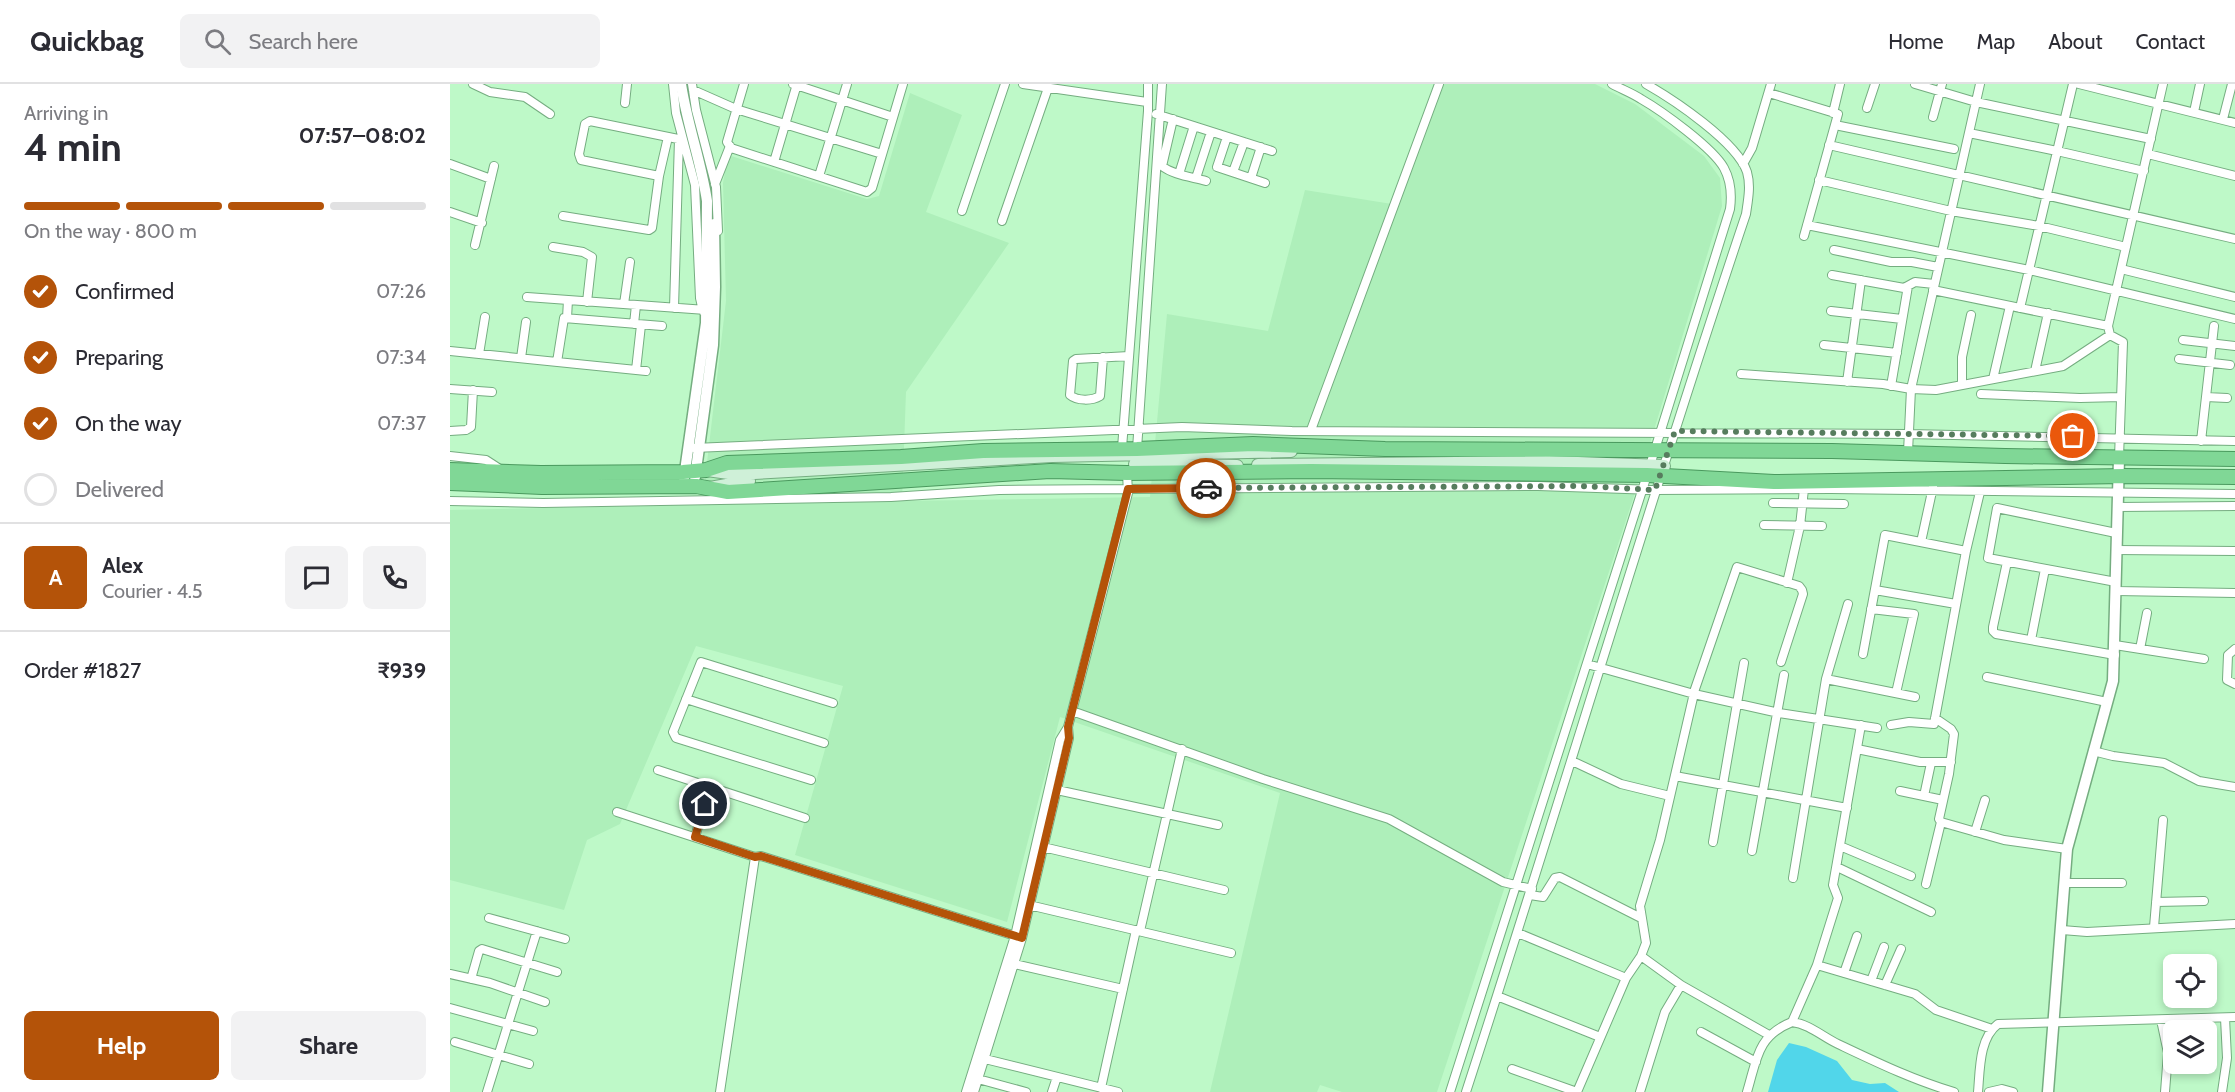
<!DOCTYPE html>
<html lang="en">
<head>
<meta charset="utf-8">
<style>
  :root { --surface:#fff; --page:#f2f2f3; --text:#2b2b33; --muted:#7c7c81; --line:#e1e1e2; --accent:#b45309 }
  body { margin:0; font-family:Cabin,sans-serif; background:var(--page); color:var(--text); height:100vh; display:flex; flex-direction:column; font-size:22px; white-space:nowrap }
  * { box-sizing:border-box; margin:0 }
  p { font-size:20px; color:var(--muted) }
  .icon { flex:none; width:33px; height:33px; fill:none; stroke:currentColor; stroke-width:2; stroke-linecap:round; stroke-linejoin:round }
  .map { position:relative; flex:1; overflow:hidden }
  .drawer { display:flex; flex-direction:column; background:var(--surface); width:450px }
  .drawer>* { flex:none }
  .buttons { position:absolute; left:1713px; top:870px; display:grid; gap:12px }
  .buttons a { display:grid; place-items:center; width:54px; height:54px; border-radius:9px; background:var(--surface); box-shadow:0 3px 9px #0003; font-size:30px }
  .pin { position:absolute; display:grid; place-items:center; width:51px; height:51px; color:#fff; margin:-26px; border:3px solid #fff; border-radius:50%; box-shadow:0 2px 6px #0007 }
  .courier { position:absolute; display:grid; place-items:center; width:60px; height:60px; margin:-30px; border:4px solid #b45309; border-radius:50%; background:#fff; color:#222; box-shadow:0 2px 8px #0007 }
  .summary em { font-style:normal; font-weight:700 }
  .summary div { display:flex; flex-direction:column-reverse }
  .summary { display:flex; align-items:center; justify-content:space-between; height:102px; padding:0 24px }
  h1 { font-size:39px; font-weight:700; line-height:45px }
  .bar { display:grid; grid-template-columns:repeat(4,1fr); gap:9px 6px; align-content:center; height:72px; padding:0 24px }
  .bar i { height:8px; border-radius:4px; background:var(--line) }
  .bar .selected { background:var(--accent) }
  .bar p { grid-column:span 4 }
  .line { display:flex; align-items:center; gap:15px; padding:0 24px; border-top:2px solid var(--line) }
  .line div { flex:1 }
  .round { display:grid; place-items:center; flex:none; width:63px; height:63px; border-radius:9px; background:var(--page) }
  ol { padding:0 24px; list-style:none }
  li { display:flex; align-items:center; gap:18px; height:66px }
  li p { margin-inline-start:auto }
  li .icon { padding:6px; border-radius:50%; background:var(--accent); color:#fff; stroke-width:4 }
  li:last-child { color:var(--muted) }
  li i { width:33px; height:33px; border:3px solid var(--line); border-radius:50% }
  .button { display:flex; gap:12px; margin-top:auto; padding:12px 24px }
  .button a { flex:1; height:69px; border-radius:9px; background:var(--accent); color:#fff; font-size:24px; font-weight:700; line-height:69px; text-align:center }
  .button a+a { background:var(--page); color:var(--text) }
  header { display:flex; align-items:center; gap:36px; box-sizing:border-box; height:84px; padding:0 30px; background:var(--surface); border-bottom:2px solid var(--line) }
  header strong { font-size:28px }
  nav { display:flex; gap:33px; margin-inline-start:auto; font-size:21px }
  .search { width:420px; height:54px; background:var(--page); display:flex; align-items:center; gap:15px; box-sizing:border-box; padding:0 21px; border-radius:9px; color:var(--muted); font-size:22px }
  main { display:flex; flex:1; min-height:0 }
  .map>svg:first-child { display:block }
  .built { fill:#aeefba }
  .water { fill:#51d6ea }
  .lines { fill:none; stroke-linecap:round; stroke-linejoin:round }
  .minor-casing { stroke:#75ad80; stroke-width:10 }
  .tertiary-casing { stroke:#75ad80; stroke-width:13 }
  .secondary-casing { stroke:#75ad80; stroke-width:14 }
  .trunk-casing { stroke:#4a995e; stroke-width:16 }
  .minor { stroke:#fff; stroke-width:8 }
  .tertiary { stroke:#fff; stroke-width:10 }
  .secondary { stroke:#cff0d8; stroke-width:12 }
  .trunk { stroke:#80d796; stroke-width:14 }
  .done { stroke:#577c5e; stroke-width:6; stroke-dasharray:0 10.8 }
  .route { stroke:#b45309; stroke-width:8 }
</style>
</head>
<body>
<header>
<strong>Quickbag</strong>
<div class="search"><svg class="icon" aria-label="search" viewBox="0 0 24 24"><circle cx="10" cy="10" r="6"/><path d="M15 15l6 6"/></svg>Search here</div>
<nav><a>Home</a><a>Map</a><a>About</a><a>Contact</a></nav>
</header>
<main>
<section class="drawer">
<div class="summary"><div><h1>4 min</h1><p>Arriving in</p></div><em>07:57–08:02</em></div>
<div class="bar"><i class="selected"></i><i class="selected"></i><i class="selected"></i><i></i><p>On the way · 800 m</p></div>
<ol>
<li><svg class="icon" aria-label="check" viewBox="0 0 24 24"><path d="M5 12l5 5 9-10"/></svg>Confirmed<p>07:26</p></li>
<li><svg class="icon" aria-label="check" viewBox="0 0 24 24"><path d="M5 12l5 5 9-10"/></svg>Preparing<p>07:34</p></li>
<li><svg class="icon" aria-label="check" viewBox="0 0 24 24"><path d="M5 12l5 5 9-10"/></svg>On the way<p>07:37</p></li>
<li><i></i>Delivered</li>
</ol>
<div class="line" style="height:108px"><b class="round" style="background:var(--accent);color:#fff">A</b><div><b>Alex</b><p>Courier · 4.5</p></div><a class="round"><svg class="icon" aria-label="chat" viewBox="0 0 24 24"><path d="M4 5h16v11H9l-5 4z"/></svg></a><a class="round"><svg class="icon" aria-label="phone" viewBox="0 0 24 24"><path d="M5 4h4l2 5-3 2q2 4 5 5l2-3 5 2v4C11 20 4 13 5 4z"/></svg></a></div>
<div class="line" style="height:78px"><div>Order #1827</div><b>₹939</b></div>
<div class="button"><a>Help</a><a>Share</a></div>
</section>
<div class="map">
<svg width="1785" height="1008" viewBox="0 0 1785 1008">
  <rect width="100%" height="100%" fill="#bef9c8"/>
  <path class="built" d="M990 0H1145L1185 20 1254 72 1270 94 1272 122 1184 412 987 1008H892L870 1001 867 1008H760L830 709 610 633 557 838 345 771 393 602 246 562 170 740 137 756 114 826 0 796V426L252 421 276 217 273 99 278 71 417 115 429 112 460 9 512 31 476 128 559 159 456 308 452 417 700 413 717 230 818 247 855 106 948 121Z"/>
  <path class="water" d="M1339 959 1356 963 1387 977 1402 996 1420 1000 1435 999 1449 1008H1318L1327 976Z"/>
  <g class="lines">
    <g class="minor-casing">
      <path id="minor" d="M23 0 40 8 75 13 100 30
        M223 0 226 29 245 101 250 214 253 227
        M242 0 246 26 266 103 268 147
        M294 0 277 58 281 64 417 108 422 104 453 0
        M343 0 443 33
        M573 0 697 18
        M1465 0 1526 18 1701 55
        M1629 0 1785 39
        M243 6 286 25 432 70
        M1319 9 1388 30 1354 152
        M175 19 177 0
        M1417 24 1425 0
        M1744 28 1750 0
        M1383 29 1390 0
        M706 30 822 67
        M1483 33 1492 0
        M723 35 712 82C723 91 742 93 756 97
        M1773 35 1782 0
        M1385 41 1504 65
        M1519 49 1607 67 1694 87
        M777 53 767 83 815 99
        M1379 61 1785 155
        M1698 70 1785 92
        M324 78 347 0
        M0 80 41 95
        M1293 80 1302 64 1321 0
        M783 88 794 58
        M729 90 744 42
        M209 92 131 76 129 70 135 40 140 37 233 56
        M369 92 397 0
        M746 94 761 48
        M801 94 811 63
        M1369 96 1501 127 1589 142 1676 163
        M265 100 280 62
        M512 127 555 0
        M0 128 32 139
        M113 132 199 146 202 144 209 92 218 53
        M552 137 598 4
        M1357 141 1579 186 1785 235
        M25 161 44 82
        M103 163 133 168 142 173 137 218
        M1384 166 1441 178H1462L1488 183
        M1671 185 1785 213
        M1382 191 1454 204 1465 198 1484 200
        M1483 206 1658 242
        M77 213 256 226
        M174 220 180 178
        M224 224 229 55
        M1570 224 1623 0
        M1381 227 1452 235
        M117 234 118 216
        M184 240 186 221
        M1733 256 1785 262
        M1374 261 1447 269
        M0 267 196 287
        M29 270 35 233
        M653 273 650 312C642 317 627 317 620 311L623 277 626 275 679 272
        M71 274 76 238
        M1729 275 1780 281
        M107 278 114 234 212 242
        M186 286 191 241
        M1585 287 1598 229
        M1291 290 1433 300 1461 305 1486 306 1613 282 1660 251
        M1543 295 1560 222
        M1397 298 1411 196
        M1512 301V273L1521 231
        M1441 302 1458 202
        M0 305 42 308
        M1531 310 1630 314 1671 313
        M1756 313 1777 314
        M861 346 989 0
        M0 347 16 346 21 343 23 306
        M1751 357 1764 242
        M244 364 732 343 842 347 1458 350 1785 357
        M672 364 698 27V0
        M687 365 712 0
        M1458 368 1461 305 1530 0
        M0 372 36 376 53 387
        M1669 374 1673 258 1660 251 1658 242 1713 0
        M0 417 93 419 441 413 549 406 1088 402 1205 406 1381 405 1785 410
        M1323 419 1394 420
        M1668 423 1785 422
        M1314 441 1372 442
        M1471 458 1483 403
        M1666 466 1785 467
        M1516 467 1530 408
        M1557 478 1543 543V547L1546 550 1665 571
        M1666 498 1538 474 1547 424 1666 449
        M1337 499 1350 442 1354 405
        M1425 506 1506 520
        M1666 507 1785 509
        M1421 525 1464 530 1446 609
        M1581 556 1595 485
        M1665 561 1754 575
        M1690 565 1697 529
        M1785 565 1778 571 1777 596 1785 600
        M1413 570 1435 451 1516 467 1484 640 1459 638 1441 641
        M1137 580 1244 610 1329 629 1427 644
        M1537 593 1657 618
        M1376 595 1465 613
        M236 615 374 659
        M622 627 813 695 939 735 1053 798 1082 805
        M1407 665 1470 678H1501
        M1643 667 1663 672 1714 679 1749 697 1785 703
        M1122 677 1171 700 1220 712
        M208 686 355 734
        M1225 692 1397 724
        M361 696 226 654 223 648 251 578 383 619
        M607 706 768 741
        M1450 707 1493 716
        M1474 712 1481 679
        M167 728 305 773
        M1491 738 1554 756 1617 765
        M1525 748 1535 716
        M245 753 260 703
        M1263 758 1294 579
        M1390 762 1461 792
        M593 763 774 806
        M1302 767 1334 591
        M1387 783 1481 828
        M1343 794 1376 595 1398 520
        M1615 799H1672
        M1476 800 1491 738 1489 735 1499 690 1504 650 1501 645 1485 634
        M1080 811 1093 813 1105 794 1110 793 1191 834
        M1706 818 1754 817
        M579 821 781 869
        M39 834 115 855
        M1704 843 1713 736
        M1612 846 1637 848 1785 840
        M690 847 732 665
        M1068 849 1176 894
        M1191 872 1231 901 1319 951
        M564 880 673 905
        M1367 881 1465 910 1486 926 1542 945
        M1394 889 1407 852
        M0 890 40 899 95 918
        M21 895 29 867 32 865 107 888
        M1421 897 1434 863
        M1435 901 1451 865
        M1047 912 1150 953
        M0 924 83 947
        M1711 936 1718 969 1715 1008
        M1342 938 1367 881 1388 814 1383 801 1411 641
        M1251 948 1306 978
        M5 958 79 980
        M535 975 668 1008
        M1062 985 1127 1008
        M528 995 576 1008
        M651 1004 686 846
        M37 1008 87 847
        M270 1008 305 773 311 772C398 799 485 827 572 854
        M516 1008 565 852 610 656 618 643
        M524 1008 572 854 619 654 618 643 678 409 677 389
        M602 1008 607 993
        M1000 1008 1197 391 1280 125C1282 110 1281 97 1274 84 1263 64 1212 27 1191 15 1182 9 1171 5 1162 0
        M1016 1008C1111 716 1198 421 1296 130 1298 116 1301 102 1297 88 1287 58 1224 16 1196 0
        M1127 1008 1176 894 1191 872 1196 859 1190 822 1210 756 1245 605 1287 483 1349 502 1352 506 1353 510 1331 578
        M1190 1008 1215 928 1231 901
        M1297 1008C1307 975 1307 952 1342 938 1359 940 1373 953 1388 960 1426 978 1463 996 1504 1008
        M1528 1008C1530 986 1529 954 1548 940L1785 933
        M1539 1008 1552 1005 1563 1008
        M1772 1008 1777 974 1775 934"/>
    </g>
    <g class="tertiary-casing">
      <path id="tertiary" d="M231 0C237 40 251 77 257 117L256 239 234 394
        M245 393 263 261 265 203 264 140
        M1598 1008 1617 765 1663 597 1669 374"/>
    </g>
    <g class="secondary-casing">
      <path id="secondary" d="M685 380 787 382
        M808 381 1099 378 1214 382
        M257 386 286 390 602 372 841 367
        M260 404 299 397"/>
    </g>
    <g class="trunk-casing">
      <path id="trunk" d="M0 386 91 389 233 388 256 386 277 379 451 373 533 367 687 365 803 360 935 365 1382 367 1555 372 1785 375
        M0 399 92 403 246 402 278 408 600 387 677 389 861 387 1197 391 1324 398 1674 392 1785 393"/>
    </g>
    <use href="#minor" class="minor"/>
    <use href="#tertiary" class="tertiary"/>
    <use href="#secondary" class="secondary"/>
    <use href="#trunk" class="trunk"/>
  </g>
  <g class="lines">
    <path class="done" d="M756 404 1131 402 1205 406 1225 347 1623 352"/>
    <path class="route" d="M255 720 245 753 305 773 311 772C398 799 485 827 572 854L619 654 618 643 678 405 756 404"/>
  </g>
</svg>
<div class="buttons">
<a><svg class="icon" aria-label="locate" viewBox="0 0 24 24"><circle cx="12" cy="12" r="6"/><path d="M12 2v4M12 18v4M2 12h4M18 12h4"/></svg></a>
<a><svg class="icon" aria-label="layers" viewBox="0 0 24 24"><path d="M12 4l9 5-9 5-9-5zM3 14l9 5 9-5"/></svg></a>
</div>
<div class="pin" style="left:1623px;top:352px;background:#ea580c"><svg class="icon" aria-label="bag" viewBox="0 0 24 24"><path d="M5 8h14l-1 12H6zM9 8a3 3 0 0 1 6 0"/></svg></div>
<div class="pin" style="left:255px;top:720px;background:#1f2937"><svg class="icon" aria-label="home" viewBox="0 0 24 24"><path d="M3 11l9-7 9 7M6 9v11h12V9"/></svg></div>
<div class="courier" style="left:756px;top:404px"><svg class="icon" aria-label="car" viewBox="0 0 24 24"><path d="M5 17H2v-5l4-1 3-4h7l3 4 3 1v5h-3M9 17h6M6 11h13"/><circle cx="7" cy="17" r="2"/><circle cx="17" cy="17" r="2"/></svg></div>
</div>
</main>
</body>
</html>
